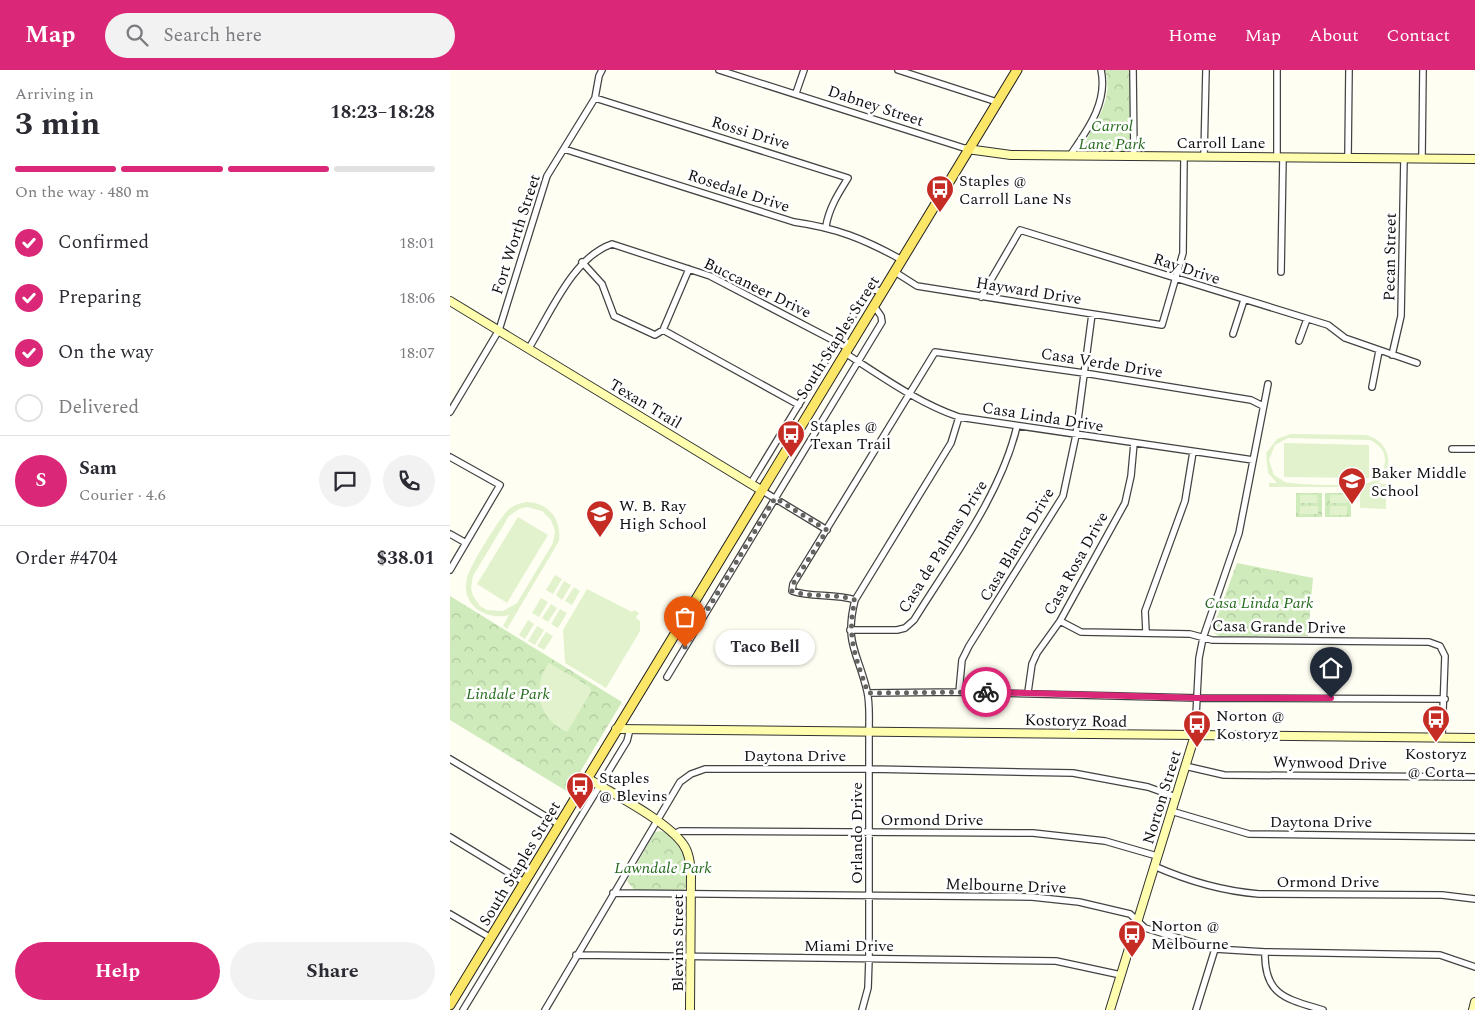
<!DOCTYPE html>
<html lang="en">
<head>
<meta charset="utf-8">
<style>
  :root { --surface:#fff; --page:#f2f2f3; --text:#2b2b33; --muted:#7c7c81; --line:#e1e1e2; --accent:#db2777 }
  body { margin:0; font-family:Spectral,serif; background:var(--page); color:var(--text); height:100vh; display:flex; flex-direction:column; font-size:19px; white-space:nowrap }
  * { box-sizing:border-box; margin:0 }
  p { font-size:16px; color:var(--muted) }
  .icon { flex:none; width:28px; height:28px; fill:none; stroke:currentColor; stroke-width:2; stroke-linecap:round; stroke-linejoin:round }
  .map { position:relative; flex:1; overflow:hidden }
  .side { display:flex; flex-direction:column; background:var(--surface); width:450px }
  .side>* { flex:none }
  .pin { position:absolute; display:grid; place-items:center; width:42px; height:42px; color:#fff; margin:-51px -21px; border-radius:50% 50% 50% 0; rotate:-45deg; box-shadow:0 0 5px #0007 }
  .pin .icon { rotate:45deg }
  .courier { position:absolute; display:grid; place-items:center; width:50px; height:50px; margin:-25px; border:4px solid #db2777; border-radius:50%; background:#fff; color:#222; box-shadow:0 1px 6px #0007 }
  .bubble { position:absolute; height:35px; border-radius:18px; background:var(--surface); box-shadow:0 1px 4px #0004; font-size:16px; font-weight:700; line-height:35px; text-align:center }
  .summary em { font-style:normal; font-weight:700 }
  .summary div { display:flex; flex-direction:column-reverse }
  .summary { display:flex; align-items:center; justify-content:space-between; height:85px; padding:0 15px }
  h1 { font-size:32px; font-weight:700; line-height:38px }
  .bar { display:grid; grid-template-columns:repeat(4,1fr); gap:8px 5px; align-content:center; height:60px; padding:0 15px }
  .bar i { height:6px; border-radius:4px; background:var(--line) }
  .bar .active { background:var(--accent) }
  .bar p { grid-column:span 4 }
  .line { display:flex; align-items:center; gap:12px; padding:0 15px; border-top:1px solid var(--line) }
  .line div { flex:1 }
  .round { display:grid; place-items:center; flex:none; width:52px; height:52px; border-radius:26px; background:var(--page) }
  ol { padding:0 15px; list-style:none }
  li { display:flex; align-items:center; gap:15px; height:55px }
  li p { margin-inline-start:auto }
  li .icon { padding:5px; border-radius:50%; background:var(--accent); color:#fff; stroke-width:4 }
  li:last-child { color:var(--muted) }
  li i { width:28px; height:28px; border:2px solid var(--line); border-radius:50% }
  .primary-button { display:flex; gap:10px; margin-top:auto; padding:10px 15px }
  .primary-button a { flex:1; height:58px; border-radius:30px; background:var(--accent); color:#fff; font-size:20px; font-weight:700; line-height:58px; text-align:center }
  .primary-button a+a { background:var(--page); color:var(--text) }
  header { display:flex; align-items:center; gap:30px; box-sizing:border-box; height:70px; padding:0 25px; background:var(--accent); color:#fff }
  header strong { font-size:24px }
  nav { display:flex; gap:28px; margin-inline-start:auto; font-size:18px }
  .search { width:350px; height:45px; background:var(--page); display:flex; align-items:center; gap:12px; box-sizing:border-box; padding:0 18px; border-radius:28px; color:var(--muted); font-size:19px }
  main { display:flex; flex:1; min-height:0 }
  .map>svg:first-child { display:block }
  .park { fill:url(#park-crowns) }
  .pitch { fill:#e2f2cd; fill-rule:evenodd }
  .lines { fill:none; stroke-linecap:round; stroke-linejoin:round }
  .street-casing { stroke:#434343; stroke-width:8 }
  .secondary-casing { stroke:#323232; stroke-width:10 }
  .primary-casing { stroke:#212121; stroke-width:11 }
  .street { stroke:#fff; stroke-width:5.5 }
  .secondary { stroke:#fffeae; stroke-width:8 }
  .primary { stroke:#fbe668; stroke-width:9 }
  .done { stroke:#64635f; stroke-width:5; stroke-dasharray:0 9 }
  .route { stroke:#db2777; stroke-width:6 }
  .labels { text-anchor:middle; stroke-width:5; stroke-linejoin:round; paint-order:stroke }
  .street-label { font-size:16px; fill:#101010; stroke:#fff }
  .park-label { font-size:16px; font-style:italic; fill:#266b1e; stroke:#fff }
  .poi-label { font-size:16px; fill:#101010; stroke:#fff; text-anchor:start }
</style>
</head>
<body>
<header>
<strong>Map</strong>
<div class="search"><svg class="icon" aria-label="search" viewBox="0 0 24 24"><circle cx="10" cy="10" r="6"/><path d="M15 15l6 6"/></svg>Search here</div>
<nav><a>Home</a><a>Map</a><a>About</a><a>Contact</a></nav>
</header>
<main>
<section class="side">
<div class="summary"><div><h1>3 min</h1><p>Arriving in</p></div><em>18:23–18:28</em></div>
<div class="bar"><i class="active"></i><i class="active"></i><i class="active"></i><i></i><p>On the way · 480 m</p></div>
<ol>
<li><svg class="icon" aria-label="check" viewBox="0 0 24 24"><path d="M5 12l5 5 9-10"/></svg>Confirmed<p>18:01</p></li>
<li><svg class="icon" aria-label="check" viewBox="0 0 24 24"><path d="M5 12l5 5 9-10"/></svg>Preparing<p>18:06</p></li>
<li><svg class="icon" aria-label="check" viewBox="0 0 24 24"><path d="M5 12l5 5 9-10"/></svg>On the way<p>18:07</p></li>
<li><i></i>Delivered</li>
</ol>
<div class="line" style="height:90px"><b class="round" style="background:var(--accent);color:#fff">S</b><div><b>Sam</b><p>Courier · 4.6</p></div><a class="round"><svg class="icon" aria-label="chat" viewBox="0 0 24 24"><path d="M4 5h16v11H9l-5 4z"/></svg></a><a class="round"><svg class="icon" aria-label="phone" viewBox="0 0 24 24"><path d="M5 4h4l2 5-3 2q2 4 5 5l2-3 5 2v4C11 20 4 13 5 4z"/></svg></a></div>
<div class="line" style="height:65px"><div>Order #4704</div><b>$38.01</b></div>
<div class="primary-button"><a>Help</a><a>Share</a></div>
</section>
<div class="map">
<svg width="1025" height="940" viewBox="0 0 1025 940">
  <defs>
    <pattern id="park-crowns" width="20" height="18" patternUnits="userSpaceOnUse" patternTransform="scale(1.25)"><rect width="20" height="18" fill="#cfebbb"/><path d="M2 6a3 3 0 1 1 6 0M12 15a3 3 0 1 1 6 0" fill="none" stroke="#b1c8a0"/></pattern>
  </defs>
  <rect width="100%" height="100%" fill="#fffef3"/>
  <path class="park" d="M655 0H681L680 79 676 83 632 80C642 54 665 33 655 0Z
    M846 423H872V447H846Z
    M875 423H901V447H875Z
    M787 493 863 508 858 566H769L764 563 763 558Z
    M0 526 172 632 118 722 0 650Z
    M210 761C235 765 237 797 237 816L233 821H185L177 811 205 762Z"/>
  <path class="pitch" d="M841 364 915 365C939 369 947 398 927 413L936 414V439L910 438V417H819V413H827L818 403 816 383 827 369ZM838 368 920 370C928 374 935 380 935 390 935 400 930 408 921 412 910 417 848 415 835 412L824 405 819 390 825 375Z
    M834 373 919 375V408L834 407Z
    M850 425H867L868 433H850Z
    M880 425H897V433H880Z
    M76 432C98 432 112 449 109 471L57 559 53 556 59 545C36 551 10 535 17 508 19 497 50 447 59 439 64 435 70 433 76 432ZM77 437 92 441 101 450 105 461 103 473 67 533 53 541 37 540 30 536 23 526 21 518 23 506 59 446 69 439Z
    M850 436H868V444H850Z
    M880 436H897V445H880Z
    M68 447 98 465 57 533 27 514Z
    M105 505 112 509 103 524 96 520Z
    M114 511 121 515 112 530 106 525Z
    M124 517 130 521 122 535 115 531Z
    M137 519 182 542 184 540 189 543 186 548 190 551V561L156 618 115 593 113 560Z
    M91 528 98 532 89 547 82 543Z
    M101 534 107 538 98 552 92 548Z
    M110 539 117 543 108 558 101 554Z
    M78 550 84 554 75 569 69 565Z
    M87 556 94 560 85 575 78 571Z
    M96 562 103 566 94 580 87 576Z
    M99 593 140 617 141 622 117 662C88 649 81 618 99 593Z"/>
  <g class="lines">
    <g class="street-casing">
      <path id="street" d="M269 0 517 79
        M448 0 547 32
        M683 0 684 84
        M346 23 354 0
        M145 28 398 108C388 124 379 138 376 156
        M114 79 344 152C387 158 414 169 452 190
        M621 84C638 59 658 32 651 0
        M754 86 756 0
        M827 86V0
        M898 87 899 0
        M972 87 973 0
        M132 192 152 214 164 246 205 265 213 260 349 335
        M445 202 467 216 712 255 733 183 734 87
        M831 202 833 87
        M531 227 570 160 878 255 895 268 967 293
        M213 260 239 199
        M783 264 794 230
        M849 271 857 249
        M79 278C100 244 123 187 162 174L260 206 398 278
        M395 283C431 306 468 333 509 347L803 390
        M942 285 951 246 954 88
        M922 317 929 281
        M0 342 49 260 97 106 145 28 149 6 152 0
        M1002 379H1025
        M0 387 50 415 0 500
        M301 413 415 226 422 220 433 221
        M311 420 377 460
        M0 464 16 473
        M405 530C384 523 362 528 342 521L343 514 485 282 634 303 801 330 813 336
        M610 551 631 562 740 564 762 570 979 572 990 576 995 586 992 667
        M400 560H447L455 558 464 550C501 490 551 425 567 356
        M696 562 695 541 735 431 743 382
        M217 607 432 252 431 246 424 236
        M509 622 512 590 519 576 613 426 626 365 642 244
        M578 622 582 594 587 583 610 551 675 433 681 406 684 373
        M418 623 509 622 748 628 995 629
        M745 665 749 588 753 568 789 463 818 314
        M0 689 110 755
        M735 696 774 705 1025 707
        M721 741 799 764 1025 767
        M224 764 230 761 583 763 655 771 707 786
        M0 767 74 812
        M704 796C738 811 772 821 809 824L992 825 1025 829
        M163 823 582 827 629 832 680 844 695 858 765 879 815 882 990 885 1025 897
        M0 844 41 868
        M815 882C814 926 837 929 873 940
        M126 885 606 891 671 905
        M13 940 177 671 180 659
        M95 940 230 712 241 704 255 699H420L623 703 698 717 726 727
        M412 940 418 918 419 889V661C419 648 420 633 417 621 408 582 394 574 405 530L501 373 509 347
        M746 940 765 879"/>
    </g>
    <g class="secondary-casing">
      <path id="secondary" d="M517 79 561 85 1025 89
        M0 231 311 420
        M166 659 1025 668
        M137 708C162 723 217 751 233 774 239 782 240 793 241 803L240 940
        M660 940 745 665
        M1023 940 1025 932"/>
    </g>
    <g class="primary-casing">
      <path id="primary" d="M0 935 567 0"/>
    </g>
    <use href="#street" class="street"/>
    <use href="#secondary" class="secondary"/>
    <use href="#primary" class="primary"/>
  </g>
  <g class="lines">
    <path class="done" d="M235 577 325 428 377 460 343 514 342 521C361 528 384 523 405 530 396 567 406 588 418 623L536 622"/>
    <path class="route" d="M536 622 748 628H881"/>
  </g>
  <defs>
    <g id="bus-pin" transform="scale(1.4375)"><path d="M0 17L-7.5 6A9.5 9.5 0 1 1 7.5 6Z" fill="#c52c24" stroke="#fff"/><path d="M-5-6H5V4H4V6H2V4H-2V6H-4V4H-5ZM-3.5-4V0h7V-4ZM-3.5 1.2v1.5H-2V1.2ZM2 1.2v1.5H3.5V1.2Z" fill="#fff"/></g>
    <g id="school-pin" transform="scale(1.4375)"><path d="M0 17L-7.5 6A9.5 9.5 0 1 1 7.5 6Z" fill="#c52c24" stroke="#fff"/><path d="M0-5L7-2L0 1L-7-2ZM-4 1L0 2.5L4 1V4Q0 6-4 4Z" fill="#fff"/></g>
  </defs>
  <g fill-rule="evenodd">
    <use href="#bus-pin" x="490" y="119"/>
    <use href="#bus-pin" x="341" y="364"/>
    <use href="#school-pin" x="902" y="411"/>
    <use href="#school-pin" x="150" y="444"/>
    <use href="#bus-pin" x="986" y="649"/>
    <use href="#bus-pin" x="747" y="654"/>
    <use href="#bus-pin" x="130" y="716"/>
    <use href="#bus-pin" x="682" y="864"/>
  </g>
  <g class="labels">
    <g class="street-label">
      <text transform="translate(426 35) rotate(18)" y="6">Dabney Street</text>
      <text transform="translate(301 62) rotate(17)" y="6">Rossi Drive</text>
      <text x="771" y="78">Carroll Lane</text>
      <text transform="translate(289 120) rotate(18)" y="6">Rosedale Drive</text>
      <text transform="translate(65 164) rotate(-72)" y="6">Fort Worth Street</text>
      <text transform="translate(939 187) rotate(-89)" y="6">Pecan Street</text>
      <text transform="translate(737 198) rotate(18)" y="6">Ray Drive</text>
      <text transform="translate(308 217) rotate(26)" y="6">Buccaneer Drive</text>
      <text transform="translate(579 220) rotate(9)" y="6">Hayward Drive</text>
      <text transform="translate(387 267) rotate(-58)" y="6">South Staples Street</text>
      <text transform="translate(652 292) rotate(9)" y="6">Casa Verde Drive</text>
      <text transform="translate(196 333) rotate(31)" y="6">Texan Trail</text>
      <text transform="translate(593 346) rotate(9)" y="6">Casa Linda Drive</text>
      <text transform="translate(566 474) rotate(-59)" y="6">Casa Blanca Drive</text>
      <text transform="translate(492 476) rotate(-58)" y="6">Casa de Palmas Drive</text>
      <text transform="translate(625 493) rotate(-61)" y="6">Casa Rosa Drive</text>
      <text transform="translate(829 556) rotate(1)" y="6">Casa Grande Drive</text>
      <text transform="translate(626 650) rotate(1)" y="6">Kostoryz Road</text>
      <text x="345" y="691">Daytona Drive</text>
      <text transform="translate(880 692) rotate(1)" y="6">Wynwood Drive</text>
      <text transform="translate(711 727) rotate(-73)" y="6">Norton Street</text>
      <text x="482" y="755">Ormond Drive</text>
      <text x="871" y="757">Daytona Drive</text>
      <text transform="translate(406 763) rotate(-90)" y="6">Orlando Drive</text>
      <text transform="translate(69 793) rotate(-59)" y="6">South Staples Street</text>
      <text x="878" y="817">Ormond Drive</text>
      <text transform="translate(556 815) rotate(2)" y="6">Melbourne Drive</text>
      <text transform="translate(227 873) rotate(-90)" y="6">Blevins Street</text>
      <text x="399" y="881">Miami Drive</text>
    </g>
    <g class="park-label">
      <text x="662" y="61">Carrol<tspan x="662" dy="18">Lane Park</tspan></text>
      <text x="809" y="538">Casa Linda Park</text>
      <text x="58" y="629">Lindale Park</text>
      <text x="213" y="803">Lawndale Park</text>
    </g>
    <g class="poi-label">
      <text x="509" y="116">Staples @<tspan x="509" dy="18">Carroll Lane Ns</tspan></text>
      <text x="360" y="361">Staples @<tspan x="360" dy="18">Texan Trail</tspan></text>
      <text x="921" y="408">Baker Middle<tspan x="921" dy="18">School</tspan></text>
      <text x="169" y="441">W. B. Ray<tspan x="169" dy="18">High School</tspan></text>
      <text x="766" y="651">Norton @<tspan x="766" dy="18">Kostoryz</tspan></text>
      <text x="986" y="689" text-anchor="middle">Kostoryz<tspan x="986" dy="18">@ Corta</tspan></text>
      <text x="149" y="713">Staples<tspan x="149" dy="18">@ Blevins</tspan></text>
      <text x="701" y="861">Norton @<tspan x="701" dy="18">Melbourne</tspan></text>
    </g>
  </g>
</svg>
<div class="pin" style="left:235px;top:577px;background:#ea580c"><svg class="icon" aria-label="bag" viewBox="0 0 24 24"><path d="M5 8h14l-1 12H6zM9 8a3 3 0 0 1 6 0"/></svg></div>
<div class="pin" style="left:881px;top:628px;background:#1f2937"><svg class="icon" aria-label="home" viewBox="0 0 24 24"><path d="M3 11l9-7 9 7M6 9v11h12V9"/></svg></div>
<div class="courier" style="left:536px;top:622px"><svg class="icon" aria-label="bike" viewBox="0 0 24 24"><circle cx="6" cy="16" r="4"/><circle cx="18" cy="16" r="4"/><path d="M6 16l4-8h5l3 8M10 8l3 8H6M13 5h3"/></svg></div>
<div class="bubble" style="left:265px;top:560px;width:100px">Taco Bell</div>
</div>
</main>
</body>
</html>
